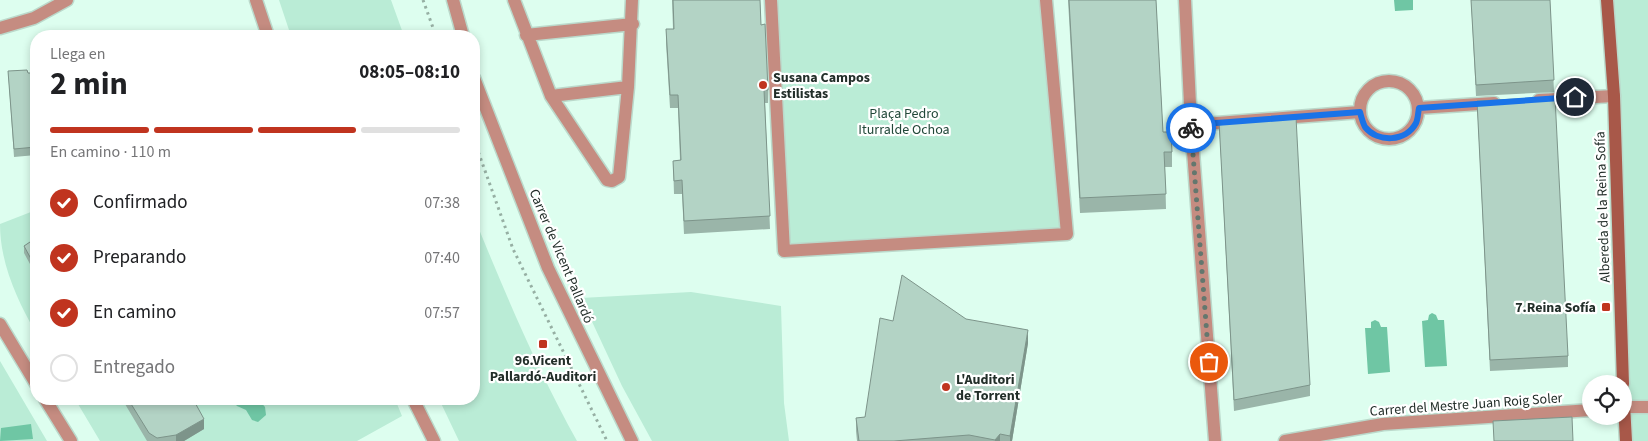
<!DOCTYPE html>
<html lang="es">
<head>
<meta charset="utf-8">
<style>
  :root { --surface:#fff; --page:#f2f2f2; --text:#202124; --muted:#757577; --line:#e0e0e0; --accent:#c0341f }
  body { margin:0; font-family:"Source Sans 3",sans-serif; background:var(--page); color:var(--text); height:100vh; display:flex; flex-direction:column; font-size:19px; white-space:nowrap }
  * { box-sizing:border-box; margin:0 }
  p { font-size:16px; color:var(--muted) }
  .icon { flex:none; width:28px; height:28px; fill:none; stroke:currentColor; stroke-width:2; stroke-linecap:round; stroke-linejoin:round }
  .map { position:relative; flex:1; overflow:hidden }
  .side { position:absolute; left:30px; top:30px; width:450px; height:375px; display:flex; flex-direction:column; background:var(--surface); border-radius:20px; box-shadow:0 2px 8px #0003 }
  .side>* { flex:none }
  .controls { position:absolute; left:1582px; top:375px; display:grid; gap:10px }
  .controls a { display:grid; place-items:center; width:50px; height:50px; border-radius:50%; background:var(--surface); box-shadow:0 2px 8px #0003; font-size:25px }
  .pin { position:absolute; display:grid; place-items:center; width:42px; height:42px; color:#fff; margin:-21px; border:2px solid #fff; border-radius:50%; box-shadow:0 1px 5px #0007 }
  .courier { position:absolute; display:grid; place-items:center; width:50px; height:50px; margin:-25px; border:4px solid #1a73e8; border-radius:50%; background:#fff; color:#222; box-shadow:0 1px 6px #0007 }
  .summary em { font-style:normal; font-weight:700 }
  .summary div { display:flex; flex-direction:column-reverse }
  .summary { display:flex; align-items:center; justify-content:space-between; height:85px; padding:0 20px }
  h1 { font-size:32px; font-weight:700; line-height:38px }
  .bar { display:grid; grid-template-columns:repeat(4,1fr); gap:8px 5px; align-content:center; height:60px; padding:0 20px }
  .bar i { height:6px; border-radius:4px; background:var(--line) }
  .bar .current { background:var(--accent) }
  .bar p { grid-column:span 4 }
  ol { padding:0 20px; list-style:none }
  li { display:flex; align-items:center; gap:15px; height:55px }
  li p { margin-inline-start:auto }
  li .icon { padding:5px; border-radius:50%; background:var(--accent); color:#fff; stroke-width:4 }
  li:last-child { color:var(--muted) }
  li i { width:28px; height:28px; border:2px solid var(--line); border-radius:50% }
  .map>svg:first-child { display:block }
  .green { fill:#baecd6 }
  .water { fill:#6fc6a4 }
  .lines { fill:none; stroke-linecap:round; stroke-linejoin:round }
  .lane-casing { stroke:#bbd9cb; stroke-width:15 }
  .street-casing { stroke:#bbd9cb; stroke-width:15 }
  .secondary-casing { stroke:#bbd9cb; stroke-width:15 }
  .path { stroke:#96afa3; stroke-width:3; stroke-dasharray:2.5 4; stroke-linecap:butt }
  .lane { stroke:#c58c81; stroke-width:12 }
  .street { stroke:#c58c81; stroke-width:12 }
  .secondary { stroke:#a85849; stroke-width:12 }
  .wall { fill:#9ab5a9 }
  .shaded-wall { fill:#7d948a }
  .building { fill:#b3d3c5; stroke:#7d948a }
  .done { stroke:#63776e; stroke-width:5; stroke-dasharray:0 9 }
  .route { stroke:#1a73e8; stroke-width:6 }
  .poi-dot { fill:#c0341f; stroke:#fff; stroke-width:2 }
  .labels { text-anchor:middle; stroke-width:4.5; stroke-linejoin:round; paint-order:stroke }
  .poi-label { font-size:14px; font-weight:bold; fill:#222e29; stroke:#fff; text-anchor:start }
  .park-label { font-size:14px; fill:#214839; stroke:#fff }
  .street-label { font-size:14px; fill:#222e29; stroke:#fff }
</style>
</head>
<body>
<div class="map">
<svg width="1648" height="441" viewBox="0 0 1648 441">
  <rect width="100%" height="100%" fill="#ddfeef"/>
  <path class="green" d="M279 0H391L404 36H291Z
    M777 0H1039L1060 232 789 249Z
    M1605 0H1648V441H1628Z
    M36 210V333C17 300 0 263 0 224Z
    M474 217C505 293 537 369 577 441H459L439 399H474Z
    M691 292 781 306 784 403 789 441H652L622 386 581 298Z
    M0 361 47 441H0Z
    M75 399H395L402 416 357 441H100Z"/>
  <path class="water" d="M1394 0H1413V10L1395 11Z
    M1432 313 1436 315 1438 320H1444L1447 366 1425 367 1422 321 1428 320 1429 315Z
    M1375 320 1379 322 1381 327H1387L1390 372 1368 374 1365 328H1371V322Z
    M231 399H258L265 407 266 415 258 422 252 420 246 410 237 406Z
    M31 424 33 439 0 441 1 428Z"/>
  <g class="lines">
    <g class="lane-casing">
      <path id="lane" d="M514 0 551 96 607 180 612 181 619 177 628 87 632 0
        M526 35 633 24
        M551 96 628 87"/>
    </g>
    <g class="street-casing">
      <path id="street" d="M256 0 268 36
        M453 0 463 36
        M771 0 784 251 1067 234 1046 0
        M1185 0 1191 125 1215 441
        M0 28 34 18 67 0
        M474 78 548 268 632 441
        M1360 110a29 29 0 1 1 58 0a29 29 0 1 1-58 0Z
        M1539 100 1614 96
        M1419 108 1494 103
        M1191 125 1360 112
        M0 324 36 384
        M45 399 71 441
        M413 399 434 441
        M1624 407H1648
        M1285 441 1383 424 1591 410"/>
    </g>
    <g class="secondary-casing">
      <path id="secondary" d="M1607 0 1614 96 1623 384
        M1624 404 1626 441"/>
    </g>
    <path class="path" d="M423 0 436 36
      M474 140 513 249 607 441"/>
    <use href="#lane" class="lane"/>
    <use href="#street" class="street"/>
    <use href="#secondary" class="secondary"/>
  </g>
  <path class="wall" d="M672 0H760L761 25 768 90V103H765L770 229 684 234 682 194H674L673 161 680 160 678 108H670L666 43V29H673Z
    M1068 0H1156L1163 132 1172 152V167H1165L1166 209 1080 213Z
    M1471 0H1550L1554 92 1476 96Z
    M8 71 28 73H36V155L14 157Z
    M1477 101 1568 356V367L1490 371Z
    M1219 121 1310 385V396L1234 411Z
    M36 238V275L24 253V246Z
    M966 319 1028 343 1012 441H857L856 431V418L865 417 893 321Z
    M122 399H181L204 429 184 441H147Z"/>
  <path class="shaded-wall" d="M1028 330V343L1012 441H1010V436Z
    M204 419V429L184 441H176V435Z
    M1000 434V441H995V440Z"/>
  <path class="building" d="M673 0H760L761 25 765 24 768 90H764L770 216 684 221 682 180 674 181 673 161 681 160 678 95H670L666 29H674Z
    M1069 0H1156L1163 132H1171L1172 152H1164L1166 194 1080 198Z
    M1471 0H1550L1554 80 1476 85Z
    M27 70 28 73H36V147L14 149 8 71Z
    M1555 97 1568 356 1490 360 1477 101Z
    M1296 117 1310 385 1234 400 1219 121Z
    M36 238V268L24 246Z
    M902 275 966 319 1028 330 1010 436 1000 434 995 440 969 435 894 441H859L856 418 865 417 880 318 893 321Z
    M128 399H181L182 400 183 399H193L204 419 176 435 157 438 149 433Z
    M1572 417 1573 441H1494L1493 421Z"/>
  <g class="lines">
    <path class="done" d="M1191 128 1209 362"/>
    <path class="route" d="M1191 128 1190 125 1360 112C1361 116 1363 123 1365 127 1378 143 1406 142 1416 123 1418 119 1418 113 1419 108L1575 97"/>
  </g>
  <g class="poi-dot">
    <circle cx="763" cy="85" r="5"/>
    <rect x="1601" y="302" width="10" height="10" rx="2.5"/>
    <rect x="538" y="339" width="10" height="10" rx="2.5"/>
    <circle cx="946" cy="387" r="5"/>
  </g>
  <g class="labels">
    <g class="poi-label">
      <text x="773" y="82">Susana Campos<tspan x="773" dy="16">Estilistas</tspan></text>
      <text x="1596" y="312" text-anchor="end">7.Reina Sofía</text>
      <text x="543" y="365" text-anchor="middle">96.Vicent<tspan x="543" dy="16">Pallardó-Auditori</tspan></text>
      <text x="956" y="384">L'Auditori<tspan x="956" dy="16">de Torrent</tspan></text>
    </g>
    <g class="park-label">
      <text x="904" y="118">Plaça Pedro<tspan x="904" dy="16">Iturralde Ochoa</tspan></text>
    </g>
    <g class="street-label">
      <text transform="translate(1602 207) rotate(-92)" y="5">Albereda de la Reina Sofía</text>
      <text transform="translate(562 256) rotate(67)" y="5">Carrer de Vicent Pallardó</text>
      <text transform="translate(1466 404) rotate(-4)" y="5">Carrer del Mestre Juan Roig Soler</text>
    </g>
  </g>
</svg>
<div class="controls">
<a><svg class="icon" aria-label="locate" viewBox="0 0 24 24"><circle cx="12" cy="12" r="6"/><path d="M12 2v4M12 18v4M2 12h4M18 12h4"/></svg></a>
</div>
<div class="pin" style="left:1209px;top:362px;background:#ea580c"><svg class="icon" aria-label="bag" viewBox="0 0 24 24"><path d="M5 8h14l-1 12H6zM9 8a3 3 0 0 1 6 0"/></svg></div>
<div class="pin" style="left:1575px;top:97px;background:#1f2937"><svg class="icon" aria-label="home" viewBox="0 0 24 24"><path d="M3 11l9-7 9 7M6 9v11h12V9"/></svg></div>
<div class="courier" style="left:1191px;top:128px"><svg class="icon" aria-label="bike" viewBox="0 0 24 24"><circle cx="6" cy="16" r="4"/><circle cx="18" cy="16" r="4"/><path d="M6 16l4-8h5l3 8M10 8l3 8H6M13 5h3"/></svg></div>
<section class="side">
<div class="summary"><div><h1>2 min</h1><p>Llega en</p></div><em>08:05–08:10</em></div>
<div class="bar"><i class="current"></i><i class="current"></i><i class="current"></i><i></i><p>En camino · 110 m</p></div>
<ol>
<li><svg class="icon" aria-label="check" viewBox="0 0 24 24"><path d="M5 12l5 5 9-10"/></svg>Confirmado<p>07:38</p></li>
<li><svg class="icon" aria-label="check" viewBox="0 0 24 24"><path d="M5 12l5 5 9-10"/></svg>Preparando<p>07:40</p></li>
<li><svg class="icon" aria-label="check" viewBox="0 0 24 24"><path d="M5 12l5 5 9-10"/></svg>En camino<p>07:57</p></li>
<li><i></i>Entregado</li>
</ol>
</section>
</div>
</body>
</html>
